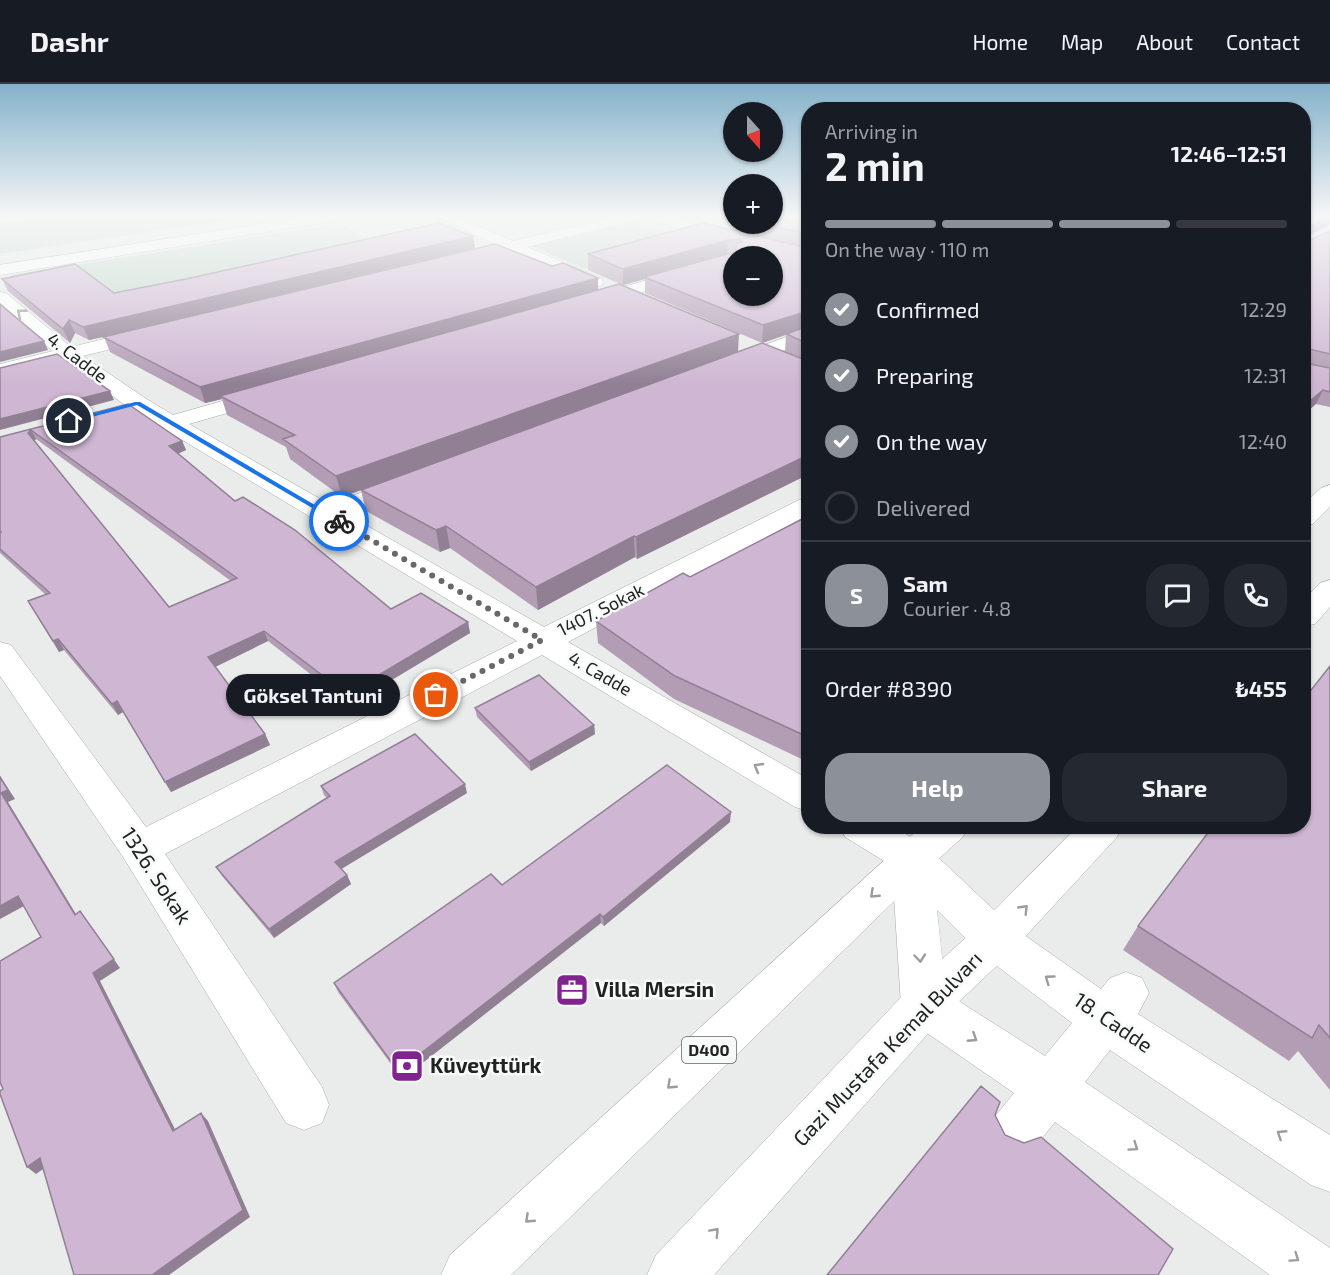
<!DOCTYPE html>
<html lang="en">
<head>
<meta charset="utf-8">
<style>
  :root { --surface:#171b24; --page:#242831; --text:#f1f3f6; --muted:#9ea1a6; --line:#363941; --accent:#8c9099 }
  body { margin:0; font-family:"Exo 2",sans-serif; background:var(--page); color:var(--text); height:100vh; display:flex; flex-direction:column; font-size:22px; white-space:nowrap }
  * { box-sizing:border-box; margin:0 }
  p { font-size:20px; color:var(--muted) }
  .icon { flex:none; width:33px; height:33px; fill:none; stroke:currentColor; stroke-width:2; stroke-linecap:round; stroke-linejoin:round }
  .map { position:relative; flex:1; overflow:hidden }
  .details { position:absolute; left:801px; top:18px; width:510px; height:732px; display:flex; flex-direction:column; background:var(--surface); border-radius:24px; box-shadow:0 2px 4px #0004 }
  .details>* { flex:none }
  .needle { width:39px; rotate:159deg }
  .tools { position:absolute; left:723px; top:18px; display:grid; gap:12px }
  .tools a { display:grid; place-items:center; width:60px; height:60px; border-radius:50%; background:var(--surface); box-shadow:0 2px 4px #0004; font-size:30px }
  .pin { position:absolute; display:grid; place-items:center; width:51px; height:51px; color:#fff; margin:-26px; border:3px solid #fff; border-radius:50%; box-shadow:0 2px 6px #0007 }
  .courier { position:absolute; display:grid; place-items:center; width:60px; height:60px; margin:-30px; border:4px solid #1a73e8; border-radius:50%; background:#fff; color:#222; box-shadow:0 2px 8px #0007 }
  .bubble { position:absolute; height:42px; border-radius:21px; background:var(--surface); box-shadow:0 2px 4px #0004; font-size:20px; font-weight:700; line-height:42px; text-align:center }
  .overview em { font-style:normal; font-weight:700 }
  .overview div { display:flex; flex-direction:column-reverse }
  .overview { display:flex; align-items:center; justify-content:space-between; height:102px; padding:0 24px }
  h1 { font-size:39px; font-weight:700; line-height:45px }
  .bar { display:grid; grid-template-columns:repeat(4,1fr); gap:9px 6px; align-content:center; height:72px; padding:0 24px }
  .bar i { height:8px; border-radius:4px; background:var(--line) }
  .bar .selected { background:var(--accent) }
  .bar p { grid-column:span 4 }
  .line { display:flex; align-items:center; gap:15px; padding:0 24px; border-top:2px solid var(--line) }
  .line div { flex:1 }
  .round { display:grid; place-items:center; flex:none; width:63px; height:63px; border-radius:24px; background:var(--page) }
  ol { padding:0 24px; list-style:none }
  li { display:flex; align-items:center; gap:18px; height:66px }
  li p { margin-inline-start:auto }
  li .icon { padding:6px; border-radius:50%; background:var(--accent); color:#fff; stroke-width:4 }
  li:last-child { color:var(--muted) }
  li i { width:33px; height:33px; border:3px solid var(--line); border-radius:50% }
  .action { display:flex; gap:12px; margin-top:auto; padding:12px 24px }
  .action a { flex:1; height:69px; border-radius:24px; background:var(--accent); color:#fff; font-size:24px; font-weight:700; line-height:69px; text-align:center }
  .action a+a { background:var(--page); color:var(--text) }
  header { display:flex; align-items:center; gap:36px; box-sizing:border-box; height:84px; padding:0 30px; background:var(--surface); border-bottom:2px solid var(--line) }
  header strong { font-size:28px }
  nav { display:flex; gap:33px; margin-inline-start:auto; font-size:21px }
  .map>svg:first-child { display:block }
  .green { fill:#c4dbcd }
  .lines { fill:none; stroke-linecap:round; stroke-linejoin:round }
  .minor-casing { stroke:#a7aaa9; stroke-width:1 }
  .major-casing { stroke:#a7aaa9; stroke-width:1 }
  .highway-casing { stroke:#a7aaa9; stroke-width:1 }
  .minor { fill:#fff; fill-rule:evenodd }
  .major { fill:#fff; fill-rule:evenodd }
  .highway { fill:#fff; fill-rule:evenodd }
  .wall { fill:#b29db5; fill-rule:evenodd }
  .shaded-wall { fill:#918094 }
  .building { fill:#cfb7d3; stroke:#918094; stroke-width:1.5; fill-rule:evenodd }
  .oneway { stroke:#9b9c9c }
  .route { fill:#1a73e8 }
  .done { stroke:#676968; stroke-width:6; stroke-dasharray:0 10.8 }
  .labels { text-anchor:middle; stroke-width:5; stroke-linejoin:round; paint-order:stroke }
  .shield { fill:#f6faf8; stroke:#616462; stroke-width:1.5 }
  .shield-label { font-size:16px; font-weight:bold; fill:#212322 }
  .street-label { font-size:18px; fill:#212322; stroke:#f6faf8 }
  .near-street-label { font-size:21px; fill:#212322; stroke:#f6faf8 }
  .near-poi-label { font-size:21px; font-weight:bold; fill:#212322; stroke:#f6faf8; text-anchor:start }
</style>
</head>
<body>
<header>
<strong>Dashr</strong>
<nav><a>Home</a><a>Map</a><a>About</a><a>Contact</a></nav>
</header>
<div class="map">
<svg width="1330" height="1191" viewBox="0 0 1330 1191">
  <rect width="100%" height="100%" fill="#e9ecea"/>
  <path class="green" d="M49 133H250L0 170V139Z
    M634 138 682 152 585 185 531 162Z
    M340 140 379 162 120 215 19 201 10 191Z"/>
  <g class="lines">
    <g class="minor-casing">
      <path id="minor" d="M0 133H30L23 137 0 140Z
        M438 133H458L513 157 613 133H639L637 136 527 163 601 194 603 198 601 202 595 203 510 167 461 179 455 177 453 174 455 171 497 161Z
        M649 133H672L808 168V178L700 151 651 136Z
        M734 171 739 172H734V181L591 223 585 222 582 218 585 214Z
        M0 208 6 209 71 263 149 244 156 246 158 250 156 254 83 272 145 314 173 331 268 304 276 305 279 310 276 315 189 340 329 420 396 396 405 393 414 396 418 401 414 406 348 431 544 543 799 416 808 413V431L568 558 808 695V727L795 723 542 571 165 770 322 1003 329 1021 322 1039 304 1046 286 1039 125 776 0 592V558L11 561 146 743 517 557 129 324 64 276 0 292V280L53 267 0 222Z
        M808 245V257L738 284H724L721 280 724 276Z
        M840 742H892L926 762 1010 841 1101 905 1110 894 1126 888 1142 894 1149 909 1138 930 1330 1051V1108L1311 1101 1110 966 1085 998 1330 1164V1191H1270L1055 1038 1024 1077 1006 1085 988 1077 980 1059 988 1041 1014 1009 908 936 901 921 892 782 845 753ZM937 826 980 869 1072 939 1045 972 946 909Z"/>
    </g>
    <g class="major-casing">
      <path id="major" d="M305 133H341L334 137 0 191V181Z"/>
    </g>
    <g class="highway-casing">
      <path id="highway" d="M1330 401V423L1313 440 1304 442V420L1321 404Z
        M1330 496V523L1315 540 1304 542V516L1320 499Z
        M922 742H968L963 753 926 786 511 1191H441L450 1171Z
        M1078 742H1122L1117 753 1010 869 940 936 714 1191H647L656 1171 908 906 980 841Z"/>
    </g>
    <use href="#minor" class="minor"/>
    <use href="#major" class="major"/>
    <use href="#highway" class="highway"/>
  </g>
  <path class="wall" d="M732 133H734V140H772L808 133V407L801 394 637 475 635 473 538 526 450 464 440 468 366 427 361 406 342 413 290 375 286 363 227 331 222 315 205 319 110 268 104 253 89 256 75 249 70 259 8 207 2 195 114 209 475 164 209 228 552 182 598 194V206L738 268H785L786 251 762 259 645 209V195L623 201 588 186V170L732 146Z
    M1304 133H1330V141L1308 151V157L1330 147V323L1316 320 1304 330Z
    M128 320 182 357 186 366 178 370 235 417 391 525 468 538 470 549 350 621 268 557 215 583 265 650 270 661 171 708 123 628 118 631 64 566 59 568 28 517 46 511 0 469V448H1L0 353ZM36 355 231 497 169 523 34 357Z
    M808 425V678L674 615 598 559 596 537 690 493 808 433Z
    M1330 582V1006L1298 967 1289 977 1123 866 1138 842 1304 742Z
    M475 624 594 641 595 650 531 687 477 633Z
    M321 702 467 709 341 785 347 791 351 800 274 854 222 792 216 783 327 714 324 711Z
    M730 738 604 842 601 839 402 995 338 908 334 899 502 801Z"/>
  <path class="shaded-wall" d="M1328 133H1330L1329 141 1304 154 1308 143Z
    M473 152 475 164 89 256 83 243Z
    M728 156 727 171 644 193 645 195 623 201V185Z
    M598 194V208L220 312 222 315 205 319 200 303Z
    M808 227V243L762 259 763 241Z
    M69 236 75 249 70 259 63 245Z
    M739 250 738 268 342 413 336 392Z
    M44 257 48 266 0 278V268Z
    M1323 306 1316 320 1304 330V322Z
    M110 307 114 316 0 346V335Z
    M31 346 36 355 33 358 28 349Z
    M182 357 186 366 172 372 169 362Z
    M804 373 801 394 637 475 636 453Z
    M446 442 450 464 440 468 436 446Z
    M634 452 635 473 538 526 536 503Z
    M468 538 470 549 350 621 347 610Z
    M264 547 268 557 213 584 208 573Z
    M58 555 64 566 59 568 53 557Z
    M117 617 123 628 118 631 112 620Z
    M594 641 595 650 531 687 529 678Z
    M265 650 270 661 171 708 165 698Z
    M0 692 15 715 8 718 82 840 75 831 1 709Z
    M465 700 467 709 338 787 335 778Z
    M731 728 730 738 604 842 603 833Z
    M347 791 351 800 274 854 269 845Z
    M18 812 26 821 0 835V822Z
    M80 827 120 884 100 897 180 1055 173 1047 93 889Z
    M600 830 601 839 402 995 398 987Z
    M201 1029 208 1037 250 1133 169 1191H152Z
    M40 1074 49 1081 36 1090 27 1083Z"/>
  <path class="building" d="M772 133H808V150L764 140H772Z
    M1304 133H1328L1308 143V157L1330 147V270L1309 265V280L1330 284V308L1323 306 1304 322Z
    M439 139 473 152 83 243 69 236 63 245 2 195 75 180 114 209 186 195Z
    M703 139 808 164V227L763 241 644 193 735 168 737 159 742 158 741 155 728 156 623 185 588 170ZM734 172H772V212H734Z
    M495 160 552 182 563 179 598 194 200 303 103 253Z
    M619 200 739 250 336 392 283 355 295 351 220 312Z
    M0 220 44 257 0 268Z
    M808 242V260L787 250Z
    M762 259 808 277V382L804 373 636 453 634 452 536 503 446 442 436 446 361 406Z
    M57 270 110 307 0 335V284Z
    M128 320 182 357 169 362 235 417 243 413 295 446 391 525 421 509 468 538 347 610 264 547 208 573 265 650 165 698 117 617 112 620 58 555 53 557 28 517 50 509 0 465V448H1L0 446V353ZM31 346 237 494 169 523 28 349Z
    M808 432V653L675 592 596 537 683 489 690 493Z
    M1330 582V954L1319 941 1312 954 1138 842 1213 742H1304V615Z
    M539 591 594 641 529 678 475 624Z
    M415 650 465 700 335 778 347 791 269 845 216 783 330 712 321 702Z
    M667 681 731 728 603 833 600 830 398 987 334 899 491 790 502 801Z
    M0 693 8 706 1 709 75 831 80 827 114 875 93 889 173 1047 201 1029 243 1126 152 1191H74L40 1074 27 1083 0 1010V1007L3 1005 0 998V877L41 853 18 812 0 822Z
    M981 1002 1000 1018 995 1031 1005 1051 1024 1059 1041 1053 1173 1165 1158 1191H827Z"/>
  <defs><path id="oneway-chevron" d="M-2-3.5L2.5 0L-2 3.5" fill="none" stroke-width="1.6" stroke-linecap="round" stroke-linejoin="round" transform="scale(1.5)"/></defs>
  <g class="oneway">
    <use href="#oneway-chevron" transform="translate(21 229) rotate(-141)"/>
    <use href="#oneway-chevron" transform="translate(758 683) rotate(-150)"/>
    <use href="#oneway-chevron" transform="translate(874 810) rotate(137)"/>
    <use href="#oneway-chevron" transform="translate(1024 825) rotate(-46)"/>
    <use href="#oneway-chevron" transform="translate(920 874) rotate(85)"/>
    <use href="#oneway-chevron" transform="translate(1049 895) rotate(-144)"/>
    <use href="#oneway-chevron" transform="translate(973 954) rotate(33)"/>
    <use href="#oneway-chevron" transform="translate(671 1001) rotate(137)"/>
    <use href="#oneway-chevron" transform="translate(1281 1050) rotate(-147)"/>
    <use href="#oneway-chevron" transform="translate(1134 1063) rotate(35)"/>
    <use href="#oneway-chevron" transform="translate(529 1135) rotate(137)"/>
    <use href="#oneway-chevron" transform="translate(715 1148) rotate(-47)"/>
    <use href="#oneway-chevron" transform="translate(1295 1174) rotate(35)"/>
  </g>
  <linearGradient id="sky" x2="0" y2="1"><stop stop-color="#84b2ca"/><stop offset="0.44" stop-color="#f5f6f6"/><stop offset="1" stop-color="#f5f6f6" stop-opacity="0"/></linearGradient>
  <rect width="1330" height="300" fill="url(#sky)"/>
  <path class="route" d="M135 318H140L342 437 336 438 137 321 69 339 65 337Z"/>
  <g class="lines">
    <path class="done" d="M339 437 542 556 436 611"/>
  </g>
  <defs>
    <g id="office-square" transform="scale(1.725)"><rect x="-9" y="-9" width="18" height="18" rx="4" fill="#81238f" stroke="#f6faf8"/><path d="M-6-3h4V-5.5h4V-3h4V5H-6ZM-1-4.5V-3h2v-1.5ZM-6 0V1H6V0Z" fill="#fff"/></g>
    <g id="bank-square" transform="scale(1.725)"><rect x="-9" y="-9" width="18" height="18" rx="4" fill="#81238f" stroke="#f6faf8"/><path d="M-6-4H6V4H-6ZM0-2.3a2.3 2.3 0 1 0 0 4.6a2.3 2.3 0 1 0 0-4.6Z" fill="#fff"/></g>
  </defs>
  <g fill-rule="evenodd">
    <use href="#office-square" x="572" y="906"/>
    <use href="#bank-square" x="407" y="982"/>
  </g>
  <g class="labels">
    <rect class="shield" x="682" y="953" width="54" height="26" rx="4.5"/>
    <g class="shield-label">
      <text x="709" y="972">D400</text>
    </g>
    <g class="street-label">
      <text transform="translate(77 274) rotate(37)" y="6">4. Cadde</text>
      <text transform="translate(601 526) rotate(-27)" y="6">1407. Sokak</text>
      <text transform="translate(600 590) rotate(30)" y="6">4. Cadde</text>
    </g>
    <g class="near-street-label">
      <text transform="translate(156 792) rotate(57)" y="7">1326. Sokak</text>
      <text transform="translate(1113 939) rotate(34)" y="7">18. Cadde</text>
      <text transform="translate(888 965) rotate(-46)" y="7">Gazi Mustafa Kemal Bulvarı</text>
    </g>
    <g class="near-poi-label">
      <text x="595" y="913">Villa Mersin</text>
      <text x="430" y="989">Küveyttürk</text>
    </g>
  </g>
</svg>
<div class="tools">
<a><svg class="needle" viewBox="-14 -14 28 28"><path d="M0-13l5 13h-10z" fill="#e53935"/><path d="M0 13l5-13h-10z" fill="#9ea1a6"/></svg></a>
<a>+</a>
<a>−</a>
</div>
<div class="pin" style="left:436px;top:611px;background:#ea580c"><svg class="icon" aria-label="bag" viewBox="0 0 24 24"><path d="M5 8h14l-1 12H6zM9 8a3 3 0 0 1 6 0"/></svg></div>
<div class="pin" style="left:69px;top:337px;background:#1f2937"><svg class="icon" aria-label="home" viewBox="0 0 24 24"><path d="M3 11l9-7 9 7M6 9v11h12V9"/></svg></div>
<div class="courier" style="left:339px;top:437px"><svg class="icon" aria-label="bike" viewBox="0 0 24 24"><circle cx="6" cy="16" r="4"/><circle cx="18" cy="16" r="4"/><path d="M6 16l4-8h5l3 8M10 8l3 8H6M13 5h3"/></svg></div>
<div class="bubble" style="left:226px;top:590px;width:174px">Göksel Tantuni</div>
<section class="details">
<div class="overview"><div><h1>2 min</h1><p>Arriving in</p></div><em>12:46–12:51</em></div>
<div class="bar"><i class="selected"></i><i class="selected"></i><i class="selected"></i><i></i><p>On the way · 110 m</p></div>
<ol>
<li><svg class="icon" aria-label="check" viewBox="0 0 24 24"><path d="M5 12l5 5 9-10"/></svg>Confirmed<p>12:29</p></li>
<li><svg class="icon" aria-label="check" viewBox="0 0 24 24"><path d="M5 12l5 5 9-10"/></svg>Preparing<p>12:31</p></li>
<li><svg class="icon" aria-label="check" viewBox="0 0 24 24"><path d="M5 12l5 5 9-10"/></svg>On the way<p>12:40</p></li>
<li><i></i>Delivered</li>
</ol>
<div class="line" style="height:108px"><b class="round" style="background:var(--accent);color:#fff">S</b><div><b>Sam</b><p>Courier · 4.8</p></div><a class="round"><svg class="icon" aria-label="chat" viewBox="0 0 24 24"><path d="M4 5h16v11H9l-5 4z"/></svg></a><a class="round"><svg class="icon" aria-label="phone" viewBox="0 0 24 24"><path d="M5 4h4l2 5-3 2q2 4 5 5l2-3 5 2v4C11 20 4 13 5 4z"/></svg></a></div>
<div class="line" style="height:78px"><div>Order #8390</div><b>₺455</b></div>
<div class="action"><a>Help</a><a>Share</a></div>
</section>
</div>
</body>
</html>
